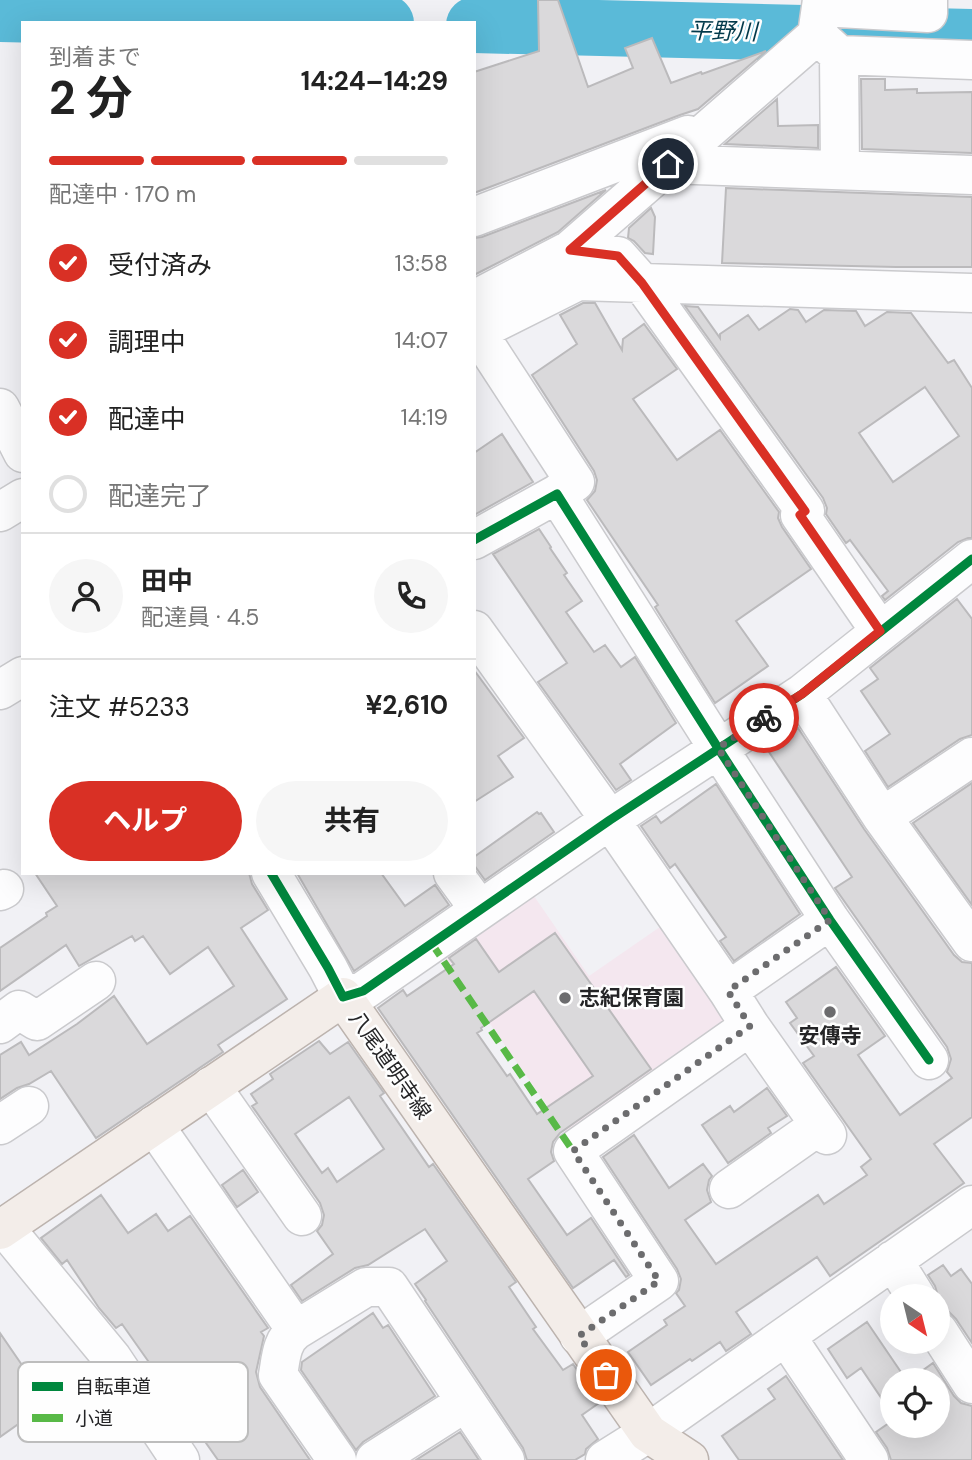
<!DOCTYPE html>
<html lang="ja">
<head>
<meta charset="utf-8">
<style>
  :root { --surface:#fff; --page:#f6f6f6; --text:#222; --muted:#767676; --line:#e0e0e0; --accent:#d93025 }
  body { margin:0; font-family:"DM Sans","Noto Sans JP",sans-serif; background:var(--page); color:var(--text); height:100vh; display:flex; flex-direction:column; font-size:26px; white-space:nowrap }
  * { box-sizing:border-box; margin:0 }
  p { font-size:23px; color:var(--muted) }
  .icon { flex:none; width:38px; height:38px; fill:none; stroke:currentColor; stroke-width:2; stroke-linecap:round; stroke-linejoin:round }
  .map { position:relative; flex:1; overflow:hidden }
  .panel { position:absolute; left:21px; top:21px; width:455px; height:854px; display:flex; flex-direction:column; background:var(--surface); border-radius:0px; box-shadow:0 7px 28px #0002 }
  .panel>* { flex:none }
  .needle { width:46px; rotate:145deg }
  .tools { position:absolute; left:880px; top:1284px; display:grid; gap:14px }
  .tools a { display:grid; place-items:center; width:70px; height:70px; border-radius:50%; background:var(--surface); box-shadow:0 7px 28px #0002; font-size:35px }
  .pin { position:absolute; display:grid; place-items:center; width:60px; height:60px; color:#fff; margin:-30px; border:4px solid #fff; border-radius:50%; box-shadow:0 2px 7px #0007 }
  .courier { position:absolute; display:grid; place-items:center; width:70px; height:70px; margin:-35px; border:5px solid #d93025; border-radius:50%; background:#fff; color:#222; box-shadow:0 2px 9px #0007 }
  .summary em { font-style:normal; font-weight:700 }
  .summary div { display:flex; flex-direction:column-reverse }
  .summary { display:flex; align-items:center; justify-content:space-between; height:119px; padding:0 28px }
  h1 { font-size:46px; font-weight:700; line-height:52px }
  .bar { display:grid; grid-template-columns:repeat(4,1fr); gap:10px 7px; align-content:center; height:84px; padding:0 28px }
  .bar i { height:9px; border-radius:5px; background:var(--line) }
  .bar .current { background:var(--accent) }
  .bar p { grid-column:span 4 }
  .line { display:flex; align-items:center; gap:18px; padding:0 28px; border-top:2px solid var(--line) }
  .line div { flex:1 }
  .round { display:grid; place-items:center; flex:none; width:74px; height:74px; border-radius:37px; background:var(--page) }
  ol { padding:0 28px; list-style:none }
  li { display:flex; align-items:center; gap:21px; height:77px }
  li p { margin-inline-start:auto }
  li .icon { padding:7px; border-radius:50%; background:var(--accent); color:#fff; stroke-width:4 }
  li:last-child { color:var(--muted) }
  li i { width:38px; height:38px; border:4px solid var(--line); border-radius:50% }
  .primary-button { display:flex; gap:14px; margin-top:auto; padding:14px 28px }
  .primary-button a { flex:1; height:80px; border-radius:42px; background:var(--accent); color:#fff; font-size:28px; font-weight:700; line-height:80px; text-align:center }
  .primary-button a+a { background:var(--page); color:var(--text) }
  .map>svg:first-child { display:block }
  .education { fill:#f4e7ef }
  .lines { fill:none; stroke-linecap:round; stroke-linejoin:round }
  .river { stroke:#5abad8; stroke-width:56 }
  .building { fill:#dad9db; stroke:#bbbabc; stroke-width:2; fill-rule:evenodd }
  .minor-casing { stroke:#cacacd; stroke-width:41 }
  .major-casing { stroke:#bcb3ae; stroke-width:41 }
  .minor { stroke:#fdfdfe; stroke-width:38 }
  .major { stroke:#f3ede9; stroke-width:38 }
  .quiet { stroke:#58b947; stroke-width:7; stroke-dasharray:14 7; stroke-linecap:butt }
  .cycleway-casing { stroke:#fefefe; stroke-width:13 }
  .cycleway { stroke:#00873e; stroke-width:9 }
  .done { stroke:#6c6c6e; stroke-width:7; stroke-dasharray:0 12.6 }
  .route { stroke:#d93025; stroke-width:9 }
  .poi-dot { fill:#6c6c6e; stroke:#fefefe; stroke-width:2.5 }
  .labels { text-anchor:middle; stroke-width:5; stroke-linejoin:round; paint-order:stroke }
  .poi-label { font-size:21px; font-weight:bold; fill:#242426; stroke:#fefefe; text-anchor:start }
  .street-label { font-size:21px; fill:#242426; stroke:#fefefe }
  .water-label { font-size:23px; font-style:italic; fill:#01394a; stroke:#fefefe }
  .key { fill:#fefefe; stroke:#bdbdbd; stroke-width:2 }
  .key-label { font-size:19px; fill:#242426 }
</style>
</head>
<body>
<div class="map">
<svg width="972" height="1460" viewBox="0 0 972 1460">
  <rect width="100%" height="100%" fill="#f1f1f5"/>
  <path class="education" d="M534 896 589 976 670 920 744 1027 574 1144 444 958Z"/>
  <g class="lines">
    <path class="river" d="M0 14 386 23
      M474 25 972 37"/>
  </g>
  <path class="building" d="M538 0H558L588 87 633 68 625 48 652 38 671 83 701 72 702 74 766 51 698 109 680 115 474 193V72L539 51Z
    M861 79H885V90L917 89V93L972 92V153L862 149Z
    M777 99 778 126 818 125V148L725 144Z
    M726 188 972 197V267H896L722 263Z
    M606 190 558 232 474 275V238L482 237Z
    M651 208 655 217 653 254 645 253 634 241 628 238 629 228Z
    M583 303H595L622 350 623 339 644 324 677 369 633 399 677 460 720 430 779 512 778 518 782 527 811 569 736 621 768 666 715 703 655 607 658 605 587 500 595 491 597 480 594 471 532 375 577 344 560 315Z
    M685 306 698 307 720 338V334L748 315 759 330 790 309 798 310 806 322 824 310 856 311 865 326 887 312 911 313 948 363 954 360 972 388V538H968L958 542 885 600 882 596 888 591 850 540 846 543 826 514 827 508 823 498ZM925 387 959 436 893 482 859 433Z
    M502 434 533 482 474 515V453Z
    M539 529 551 547 550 548 567 573 564 575 582 601 566 612 594 652 605 645 621 667 635 657 676 723 620 764 631 780 616 790 538 682 567 663 493 554Z
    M957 599 972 619V735L960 739 888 787 865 751 890 734 861 691 878 679 870 668Z
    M474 670 524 738 498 756 513 777 474 802Z
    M798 728 864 829 954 955 962 962 972 963V1117L934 1144 964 1183 830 1276 817 1257 736 1312 751 1334 726 1351 720 1342 692 1361 690 1359 651 1385 628 1352 667 1325 664 1320 685 1306 676 1293 679 1290 681 1279 677 1269 603 1157 634 1135 669 1188 703 1164 712 1176 709 1180 707 1190 711 1202 685 1220 716 1264 818 1195 824 1204 867 1175 861 1167 871 1159 803 1063 814 1056 790 1023 797 1018 786 1002 836 967 885 1036 858 1055 900 1115 952 1078 947 1072 951 1059 947 1047 835 888 852 877 767 749Z
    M972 783V905L913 823Z
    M716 784 800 914 734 961 720 941 726 937 675 864 670 868 641 826 656 816 661 823Z
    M537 812 539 814 541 813 554 832 485 880 474 865V857Z
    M35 873H249L252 884 268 910 241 928 287 999 218 1045 223 1052 96 1138 51 1071 29 1084 17 1088 0 1099V1055L21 1042 29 1055 77 1024 114 996 147 1044 234 986 208 947 170 974 143 936 135 941 132 936 79 966 66 945 0 991V948L47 916 46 913 57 906Z
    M297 873H381L405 906 435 885 449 905 354 971Z
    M555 933 651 1069 560 1133 553 1142 551 1152 554 1161 528 1179 567 1235 591 1218 629 1275 626 1277 614 1260 573 1288 378 1008 403 990 407 996 454 964 449 958 476 939 499 972ZM534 991 593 1076 537 1114 510 1074 507 1076 477 1033 482 1030 481 1028Z
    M319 1041 330 1054 348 1042 384 1093 380 1096 429 1167 433 1164 516 1282 509 1287 536 1327 533 1329 563 1370 573 1364 599 1403 582 1415 598 1439 586 1449 585 1454 575 1460H527L523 1448 425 1301 426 1300 415 1284 447 1261 425 1229 368 1265 355 1268 302 1301 291 1285 333 1254 317 1231 322 1225 324 1215 320 1203 252 1106 257 1103 251 1094 273 1079 270 1074ZM349 1097 384 1149 337 1182 328 1168 322 1173 295 1134Z
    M767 1088 787 1116 768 1128 771 1133 728 1163 702 1125 730 1106 734 1112Z
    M243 1170 258 1192 237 1207 222 1185Z
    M101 1195 128 1233 156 1214 168 1231 190 1216 268 1328 261 1332 264 1336 256 1372 260 1387 310 1460H218L122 1324 116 1328 99 1308 67 1260 62 1264 41 1238Z
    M943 1265 951 1276 961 1269 972 1284V1343L956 1319 949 1312 938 1309V1296L935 1286 928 1275Z
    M373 1313 383 1328 388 1325 435 1396 363 1442 356 1450 301 1370 302 1362Z
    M867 1322 907 1381H892V1414L861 1368 847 1378 828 1349Z
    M0 1333 48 1403 0 1437Z
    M933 1363 954 1396 961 1403 972 1406V1460H891L887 1448 876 1432 892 1421V1426H938V1381H908Z
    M786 1376 843 1460H739L722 1436 775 1399 768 1389Z
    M460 1432 479 1460H416Z"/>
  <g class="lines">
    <g class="minor-casing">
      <path id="minor" d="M821 7 928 13V0
        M817 35 839 55 972 60
        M839 55 840 170
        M668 164 972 175
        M474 217 688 135
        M570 250 618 256 642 283 805 511 800 515 880 631
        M474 300 570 250 817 35 822 0
        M474 327 575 482 557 494
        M474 333 578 281 972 293
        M0 408 23 453
        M0 512 23 498
        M474 540 557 494 718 748 830 920 929 1060
        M474 630 610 820 728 991 750 1026 827 1135
        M0 690 23 676
        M802 694 882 817 972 942
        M882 817 972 757
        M271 873 328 968 343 997 363 991 610 820 802 694 972 559
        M453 873 480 910
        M0 891 4 889
        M728 991 830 920
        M0 1024 19 1010 37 1021 96 981
        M211 1086 302 1216
        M0 1125 29 1106
        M154 1125 296 1330
        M729 1189 820 1125
        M4 1227 112 1358 180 1460
        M893 1260 916 1297
        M938 1331 972 1384
        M579 1336 659 1281 573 1151 750 1026
        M786 1336 869 1460
        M337 1460 278 1375C281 1358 281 1341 296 1330L366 1287H389L505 1460
        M375 1460 466 1402
        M605 1460 648 1433 972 1205"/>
    </g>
    <g class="major-casing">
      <path id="major" d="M0 1230 343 997 648 1433 689 1460"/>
    </g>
    <use href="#minor" class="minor"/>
    <use href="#major" class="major"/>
    <path class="quiet" d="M432 944 573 1151"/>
    <g class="cycleway-casing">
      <path id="cycleway" d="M474 540 557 494 718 748 830 920 929 1060
        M271 873 328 968 343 997 363 991 610 820 802 694 972 559"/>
    </g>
    <use href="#cycleway" class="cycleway"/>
  </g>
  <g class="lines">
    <path class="done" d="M606 1375 579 1336 659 1281 573 1151 750 1026 728 991 830 920 718 748 764 718"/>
    <path class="route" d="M668 164 570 250 618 256 642 283 805 511 800 515 880 631 802 694 764 718"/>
  </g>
  <g class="poi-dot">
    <circle cx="565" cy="998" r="7"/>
    <circle cx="830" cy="1012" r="7"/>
  </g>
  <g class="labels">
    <g class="poi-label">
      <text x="579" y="1005">志紀保育園</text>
      <text x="830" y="1043" text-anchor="middle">安傳寺</text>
    </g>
    <g class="street-label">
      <text transform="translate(390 1065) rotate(55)" y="7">八尾道明寺線</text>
    </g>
    <g class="water-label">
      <text transform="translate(723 31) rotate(1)" y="8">平野川</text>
    </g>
  </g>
  <rect x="18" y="1362" width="230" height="80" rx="10" class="key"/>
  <rect x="32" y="1382" width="31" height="9" fill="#00873e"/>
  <rect x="32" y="1414" width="31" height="8" fill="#58b947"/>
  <g class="key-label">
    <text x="75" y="1393">自転車道</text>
    <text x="75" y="1425">小道</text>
  </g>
</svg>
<div class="tools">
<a><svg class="needle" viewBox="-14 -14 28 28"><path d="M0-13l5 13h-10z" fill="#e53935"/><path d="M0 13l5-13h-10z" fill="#767676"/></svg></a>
<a><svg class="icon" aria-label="locate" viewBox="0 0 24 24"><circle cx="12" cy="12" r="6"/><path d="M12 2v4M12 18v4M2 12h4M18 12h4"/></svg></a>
</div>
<div class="pin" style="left:606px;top:1375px;background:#ea580c"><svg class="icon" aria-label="bag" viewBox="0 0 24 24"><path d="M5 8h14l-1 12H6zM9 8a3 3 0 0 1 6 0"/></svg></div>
<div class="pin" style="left:668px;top:164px;background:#1f2937"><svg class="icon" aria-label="home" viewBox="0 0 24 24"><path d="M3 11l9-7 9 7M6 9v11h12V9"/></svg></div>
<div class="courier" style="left:764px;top:718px"><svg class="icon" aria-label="bike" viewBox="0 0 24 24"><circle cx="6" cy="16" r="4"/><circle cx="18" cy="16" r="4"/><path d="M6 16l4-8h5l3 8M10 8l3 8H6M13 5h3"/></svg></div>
<section class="panel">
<div class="summary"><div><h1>2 分</h1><p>到着まで</p></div><em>14:24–14:29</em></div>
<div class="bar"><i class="current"></i><i class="current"></i><i class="current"></i><i></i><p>配達中 · 170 m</p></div>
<ol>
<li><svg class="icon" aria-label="check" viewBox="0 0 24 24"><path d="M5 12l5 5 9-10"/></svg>受付済み<p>13:58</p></li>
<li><svg class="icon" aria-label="check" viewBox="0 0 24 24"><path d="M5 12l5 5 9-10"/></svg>調理中<p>14:07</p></li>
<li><svg class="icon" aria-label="check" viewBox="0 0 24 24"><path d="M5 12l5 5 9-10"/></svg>配達中<p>14:19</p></li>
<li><i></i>配達完了</li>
</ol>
<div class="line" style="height:126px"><a class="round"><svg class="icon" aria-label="person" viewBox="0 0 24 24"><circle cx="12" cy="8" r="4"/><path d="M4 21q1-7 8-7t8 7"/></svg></a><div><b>田中</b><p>配達員 · 4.5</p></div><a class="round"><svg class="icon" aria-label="phone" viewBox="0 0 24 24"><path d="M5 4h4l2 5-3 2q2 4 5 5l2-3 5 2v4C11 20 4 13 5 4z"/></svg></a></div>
<div class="line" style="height:91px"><div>注文 #5233</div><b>¥2,610</b></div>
<div class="primary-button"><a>ヘルプ</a><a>共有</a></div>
</section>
</div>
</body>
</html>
